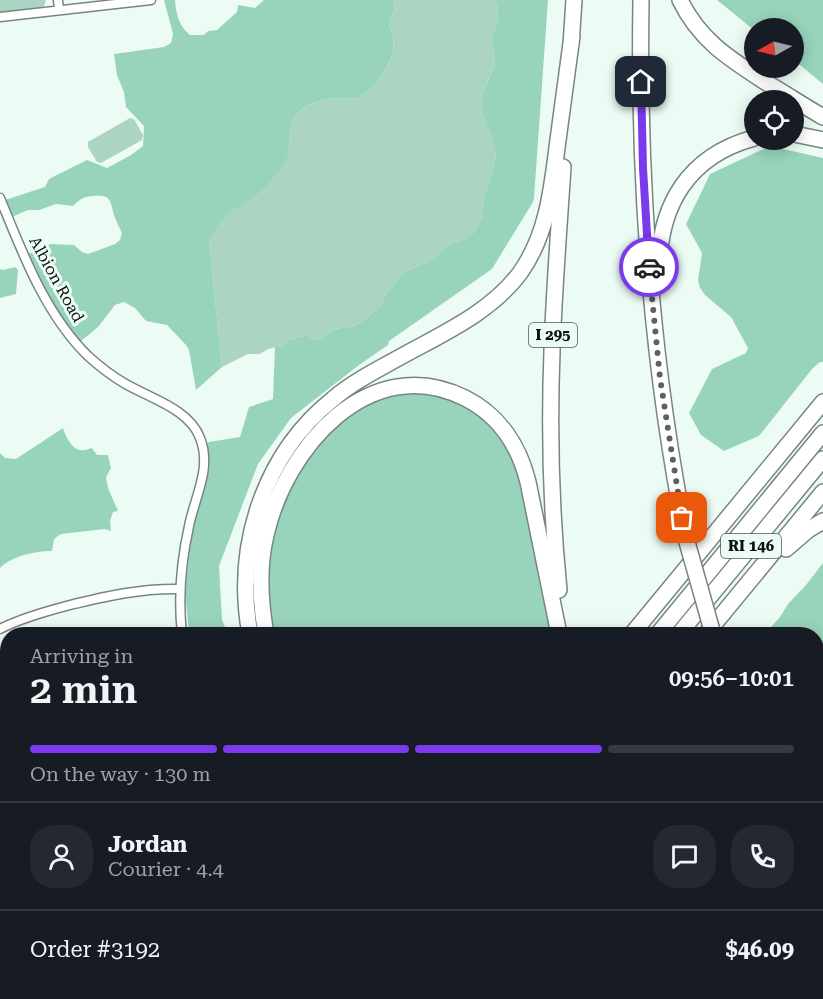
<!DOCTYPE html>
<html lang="en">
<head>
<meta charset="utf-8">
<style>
  :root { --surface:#171b24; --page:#242831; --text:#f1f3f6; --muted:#9ea1a6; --line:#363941; --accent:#7c3aed }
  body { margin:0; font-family:"Roboto Serif",serif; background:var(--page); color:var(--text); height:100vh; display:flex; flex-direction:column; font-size:22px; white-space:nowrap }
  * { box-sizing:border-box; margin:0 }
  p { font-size:20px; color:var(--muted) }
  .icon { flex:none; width:33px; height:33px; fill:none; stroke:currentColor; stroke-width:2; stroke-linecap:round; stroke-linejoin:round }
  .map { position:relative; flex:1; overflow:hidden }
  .side { position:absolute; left:0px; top:627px; width:824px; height:372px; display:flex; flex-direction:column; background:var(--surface); border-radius:24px 24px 0 0; box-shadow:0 3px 15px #0003 }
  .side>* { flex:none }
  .needle { width:39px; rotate:262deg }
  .buttons { position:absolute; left:744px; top:18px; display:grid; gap:12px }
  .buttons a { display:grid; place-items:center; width:60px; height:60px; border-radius:50%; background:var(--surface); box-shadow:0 3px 15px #0003; font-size:30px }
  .pin { position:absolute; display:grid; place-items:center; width:51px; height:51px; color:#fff; margin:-26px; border-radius:12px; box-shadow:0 3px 9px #0006 }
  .courier { position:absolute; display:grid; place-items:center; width:60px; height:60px; margin:-30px; border:4px solid #7c3aed; border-radius:50%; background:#fff; color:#222; box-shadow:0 2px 8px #0007 }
  .headline em { font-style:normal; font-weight:600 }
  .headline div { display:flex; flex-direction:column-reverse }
  .headline { display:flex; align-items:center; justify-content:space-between; height:102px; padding:0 30px }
  h1 { font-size:39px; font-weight:600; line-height:45px }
  .bar { display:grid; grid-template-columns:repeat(4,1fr); gap:9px 6px; align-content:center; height:72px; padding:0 30px }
  .bar i { height:8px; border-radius:4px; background:var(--line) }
  .bar .active { background:var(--accent) }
  .bar p { grid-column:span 4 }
  .line { display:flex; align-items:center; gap:15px; padding:0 30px; border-top:2px solid var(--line) }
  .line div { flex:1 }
  .round { display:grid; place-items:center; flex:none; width:63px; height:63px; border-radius:24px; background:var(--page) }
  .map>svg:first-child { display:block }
  .green { fill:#abd4c2 }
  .forest { fill:#98d4bb }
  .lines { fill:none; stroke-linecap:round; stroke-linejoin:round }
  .street-casing { stroke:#788680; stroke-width:11 }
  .highway-casing { stroke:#788680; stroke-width:18 }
  .street { stroke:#fff; stroke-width:8 }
  .highway { stroke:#fff; stroke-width:15 }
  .highway-bridge-casing { stroke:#788680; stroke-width:18; stroke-linecap:butt }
  .highway-bridge { stroke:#fff; stroke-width:15 }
  .done { stroke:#5a6360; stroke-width:6; stroke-dasharray:0 10.8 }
  .route { stroke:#7c3aed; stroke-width:8 }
  .labels { text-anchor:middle; stroke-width:6; stroke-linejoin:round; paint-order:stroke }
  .shield { fill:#ecfcf5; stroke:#4f5854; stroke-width:1.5 }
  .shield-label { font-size:15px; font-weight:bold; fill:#0c110f }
  .street-label { font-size:16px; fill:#0c110f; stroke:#ecfcf5 }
</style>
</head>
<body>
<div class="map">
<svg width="823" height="999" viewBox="0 0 823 999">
  <rect width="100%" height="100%" fill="#ecfcf5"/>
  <path class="green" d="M0 0H46L44 6 39 9 0 17Z
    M395 0H486L497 2 498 19 492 39 495 64 483 93 482 113 494 137 496 156 492 175 484 197 481 221 473 233 466 238 451 244 428 262 404 272 386 294 380 307 368 317 354 326 335 329 323 338 316 340 307 335 288 340 282 346 268 349 260 354H248L222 367 209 240 226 213 256 196 288 157 291 125 295 116 304 107 324 99 358 98 369 90 383 74 394 52 393 35 389 25 394 11Z
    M130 118 134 119 143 135 142 140 101 163 97 162 88 147V142Z"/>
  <path class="forest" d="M164 0H175C176 14 179 26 190 35H204L208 31 217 30 237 12 238 5 255 8 264 0H395L394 11 389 25 393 35 394 52 383 74 369 90 358 98 324 99 304 107 295 116 291 125 288 157 271 181 256 196 226 214 209 240 222 367 196 390 189 350 186 345 167 325 146 321 135 308 124 302 115 305 98 327 81 341 78 340 50 302 28 258V254L51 244 74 245 82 252 88 254 115 244 120 240 122 233C119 227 116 221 114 215 110 200 111 194 93 196 82 197 81 199 73 206L56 204 39 210H28L12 217 10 215 5 200 45 187 49 179 87 160 107 168 131 155 143 146 144 126 126 107 124 92 117 75 114 54 164 47 171 43 173 34Z
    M486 0H548L534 198 533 202 492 269 389 341 388 345 359 365 291 418 258 464 219 566 222 620 228 634H189L185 591 192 531 208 472 205 445 209 442 240 437 249 407 273 399 275 347 282 346 288 340 307 335 316 340 323 338 335 329 354 326 368 317 380 307 386 294 404 272 428 262 451 244 466 238 473 233 481 221 484 197 492 175 496 156 493 137 482 113V105L483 93 495 64 492 39 498 19 497 2Z
    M717 0H823V84L794 60V28H754V30Z
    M770 146 823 158V362H820L812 369 759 436 724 451 701 435 689 413 712 369 746 353 748 348 731 317 705 295 700 288 698 280 702 253 686 224 710 174Z
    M15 267 18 270 16 294 0 298V269L3 270Z
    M449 387 522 454 558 634H338L333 632 332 634H270L266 614 268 531 307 450 362 398Z
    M63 428C65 435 72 449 80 450 84 451 88 449 92 448L97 455H108L111 468 106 477 108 488 118 511 113 512 110 521 111 531 105 529 61 534 54 539 52 551C35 551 12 556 0 568V453L5 458 16 459Z
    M823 563V820L816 813V634H765L780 617 788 604 806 585Z
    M0 694 8 695V912L0 920V776C9 768 8 753 0 745Z
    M105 992H292L290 999H102L103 994Z
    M462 992H616L619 999H458Z
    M722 992H779L785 999H725Z"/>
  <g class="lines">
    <g class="street-casing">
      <path id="street" d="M58 0 59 10
        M0 17 151 0
        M0 198C22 252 45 314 88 356 99 366 112 376 124 383 149 398 190 409 200 438 212 468 195 496 189 526 181 562 178 598 182 634
        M0 629C21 618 47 611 70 605 107 596 142 588 180 589
        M30 999 35 992"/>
    </g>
    <g class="highway-casing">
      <path id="highway" d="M641 0C638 182 651 364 687 542
        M680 0C700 41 730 59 767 83 786 94 804 106 823 117
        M571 45 574 0
        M794 134 823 140
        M659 273C658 206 688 156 754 138
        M786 549 808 530 823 521
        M559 590C551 511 549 430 552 351 554 290 559 228 563 167
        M250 634C234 547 263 455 333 399 354 381 379 369 402 356 444 333 491 312 520 273 548 234 552 186 558 140 563 105 567 71 572 36
        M266 634C260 601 258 568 266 535 285 449 369 350 465 398 499 415 519 446 528 482L559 634
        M632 634 823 402
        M658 634 823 433
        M679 634 823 459
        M706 634 823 492
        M816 861 823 866
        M646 992 648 999
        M814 992 817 999
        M319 999 323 992
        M333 999 339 992
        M359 999 365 992
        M381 999 387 992
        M407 999 413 992"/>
    </g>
    <use href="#street" class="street"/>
    <use href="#highway" class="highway"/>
    <g class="highway-bridge-casing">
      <path id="highway-bridge" d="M687 542 713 634"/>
    </g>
    <use href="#highway-bridge" class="highway-bridge"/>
  </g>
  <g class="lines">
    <path class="done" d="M649 267 660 378 682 518"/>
    <path class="route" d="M641 82 643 168 649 267"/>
  </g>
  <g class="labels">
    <g class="shield">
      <rect x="529" y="323" width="48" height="24" rx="4.5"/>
      <rect x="721" y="534" width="60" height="24" rx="4.5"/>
    </g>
    <g class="shield-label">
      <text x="553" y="340">I 295</text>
      <text x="751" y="551">RI 146</text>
    </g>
    <g class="street-label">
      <text transform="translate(57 279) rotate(61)" y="6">Albion Road</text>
    </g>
  </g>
</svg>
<div class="buttons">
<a><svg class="needle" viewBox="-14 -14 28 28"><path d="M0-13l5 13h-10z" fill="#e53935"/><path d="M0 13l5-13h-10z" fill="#9ea1a6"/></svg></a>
<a><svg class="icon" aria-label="locate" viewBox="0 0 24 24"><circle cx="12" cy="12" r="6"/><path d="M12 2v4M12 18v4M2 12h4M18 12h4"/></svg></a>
</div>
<div class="pin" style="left:682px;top:518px;background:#ea580c"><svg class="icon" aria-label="bag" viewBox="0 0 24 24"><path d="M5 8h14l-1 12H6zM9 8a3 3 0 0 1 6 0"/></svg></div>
<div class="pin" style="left:641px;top:82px;background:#1f2937"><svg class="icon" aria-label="home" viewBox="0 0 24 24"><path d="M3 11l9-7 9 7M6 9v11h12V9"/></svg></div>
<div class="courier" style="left:649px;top:267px"><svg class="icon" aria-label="car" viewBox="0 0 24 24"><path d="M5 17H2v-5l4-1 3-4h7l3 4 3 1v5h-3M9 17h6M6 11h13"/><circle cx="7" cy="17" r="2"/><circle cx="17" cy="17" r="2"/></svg></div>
<section class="side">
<div class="headline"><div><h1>2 min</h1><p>Arriving in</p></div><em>09:56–10:01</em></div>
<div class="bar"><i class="active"></i><i class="active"></i><i class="active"></i><i></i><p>On the way · 130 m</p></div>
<div class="line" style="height:108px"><a class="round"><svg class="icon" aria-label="person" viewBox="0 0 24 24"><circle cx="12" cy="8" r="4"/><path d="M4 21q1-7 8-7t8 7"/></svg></a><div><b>Jordan</b><p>Courier · 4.4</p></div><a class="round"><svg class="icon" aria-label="chat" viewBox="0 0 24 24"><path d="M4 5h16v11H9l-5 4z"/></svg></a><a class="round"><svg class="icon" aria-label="phone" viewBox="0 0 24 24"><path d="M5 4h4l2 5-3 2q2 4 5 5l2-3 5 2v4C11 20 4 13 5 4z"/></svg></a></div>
<div class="line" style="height:78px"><div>Order #3192</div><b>$46.09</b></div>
</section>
</div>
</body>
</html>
